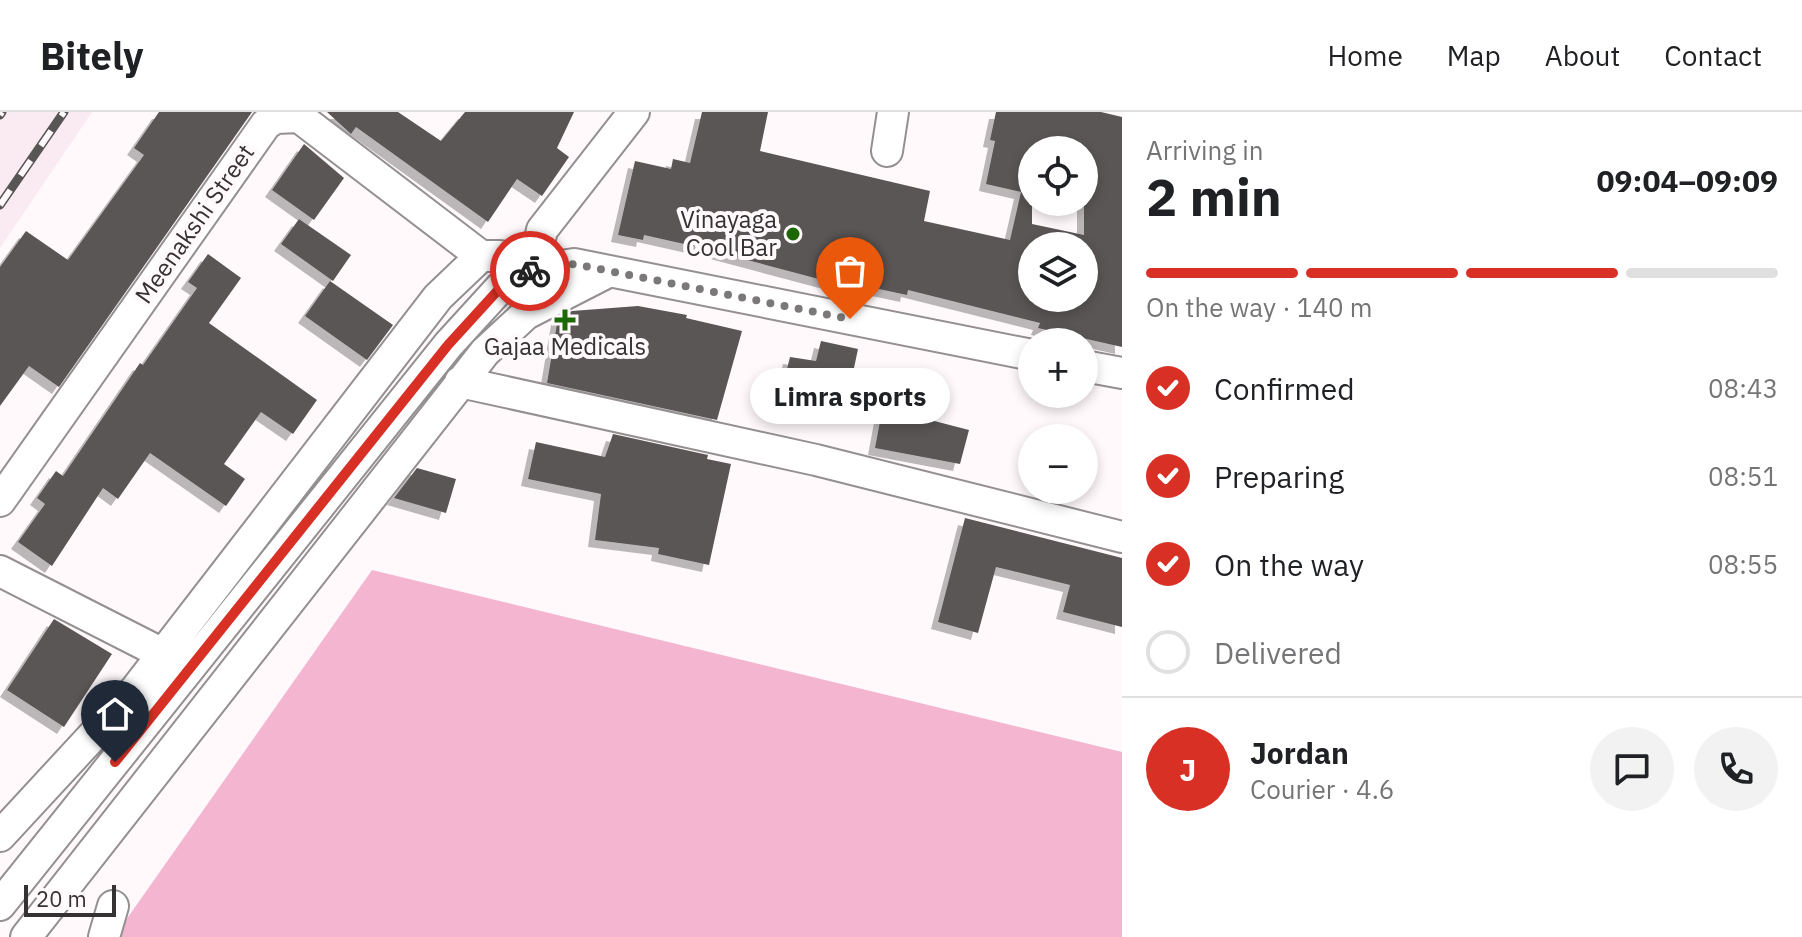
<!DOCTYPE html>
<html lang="en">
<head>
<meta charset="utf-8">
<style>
  :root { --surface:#fff; --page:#f2f2f2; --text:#202124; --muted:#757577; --line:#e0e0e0; --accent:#d93025 }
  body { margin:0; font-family:"IBM Plex Sans",sans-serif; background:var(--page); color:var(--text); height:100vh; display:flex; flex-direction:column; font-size:30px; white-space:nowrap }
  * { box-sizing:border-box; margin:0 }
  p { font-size:26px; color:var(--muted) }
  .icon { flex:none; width:44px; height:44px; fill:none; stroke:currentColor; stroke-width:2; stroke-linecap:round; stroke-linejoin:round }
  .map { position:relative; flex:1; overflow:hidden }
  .panel { display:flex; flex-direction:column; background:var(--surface); width:680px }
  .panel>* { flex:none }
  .tools { position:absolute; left:1018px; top:24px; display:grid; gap:16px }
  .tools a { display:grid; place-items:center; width:80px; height:80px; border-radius:50%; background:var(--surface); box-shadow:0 4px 12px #0003; font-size:40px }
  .scale { position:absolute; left:24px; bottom:20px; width:92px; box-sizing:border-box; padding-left:8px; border:4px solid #343232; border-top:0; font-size:22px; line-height:28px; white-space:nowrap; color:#343232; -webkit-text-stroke:6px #fff9fc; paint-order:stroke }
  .pin { position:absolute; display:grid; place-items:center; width:68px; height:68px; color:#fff; margin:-82px -34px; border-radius:50% 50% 50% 0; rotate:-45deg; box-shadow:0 0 8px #0007 }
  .pin .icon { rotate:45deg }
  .courier { position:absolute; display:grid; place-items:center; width:80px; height:80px; margin:-40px; border:6px solid #d93025; border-radius:50%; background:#fff; color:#222; box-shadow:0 2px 10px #0007 }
  .bubble { position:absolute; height:56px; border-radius:28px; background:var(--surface); box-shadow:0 4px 12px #0003; font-size:26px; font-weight:700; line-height:56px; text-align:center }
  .head em { font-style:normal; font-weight:700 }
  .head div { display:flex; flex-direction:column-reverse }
  .head { display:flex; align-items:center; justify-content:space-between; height:136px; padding:0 24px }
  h1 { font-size:52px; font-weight:700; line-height:60px }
  .bar { display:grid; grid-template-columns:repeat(4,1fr); gap:12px 8px; align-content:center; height:96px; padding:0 24px }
  .bar i { height:10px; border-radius:6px; background:var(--line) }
  .bar .selected { background:var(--accent) }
  .bar p { grid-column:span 4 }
  .line { display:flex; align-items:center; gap:20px; padding:0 24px; border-top:2px solid var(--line) }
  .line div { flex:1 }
  .round { display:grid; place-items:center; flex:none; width:84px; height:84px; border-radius:42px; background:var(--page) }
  ol { padding:0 24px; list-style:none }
  li { display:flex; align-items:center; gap:24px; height:88px }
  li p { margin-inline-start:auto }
  li .icon { padding:8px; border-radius:50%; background:var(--accent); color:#fff; stroke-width:4 }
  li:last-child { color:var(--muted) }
  li i { width:44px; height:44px; border:4px solid var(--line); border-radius:50% }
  header { display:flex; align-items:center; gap:48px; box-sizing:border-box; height:112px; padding:0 40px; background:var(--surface); border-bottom:2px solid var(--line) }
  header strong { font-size:38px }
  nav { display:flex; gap:44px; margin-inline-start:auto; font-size:28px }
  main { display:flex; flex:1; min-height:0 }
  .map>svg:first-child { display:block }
  .built { fill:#f9ebf1 }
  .green { fill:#f4b5d1 }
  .building { fill:#5a5657; fill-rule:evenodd; filter:url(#shadow) }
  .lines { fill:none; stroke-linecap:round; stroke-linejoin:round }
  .minor-casing { stroke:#948f91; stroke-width:34 }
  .minor { stroke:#fff; stroke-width:30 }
  .rail-casing { stroke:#585555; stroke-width:9 }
  .rail { stroke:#fff9fc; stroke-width:6; stroke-dasharray:18; stroke-linecap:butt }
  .done { stroke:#7b7879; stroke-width:8; stroke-dasharray:0 14.4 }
  .route { stroke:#d93025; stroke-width:10 }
  .poi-dot { fill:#1c6804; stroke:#fff9fc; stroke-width:3 }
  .labels { text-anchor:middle; stroke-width:8; stroke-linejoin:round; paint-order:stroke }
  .poi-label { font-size:24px; fill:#343232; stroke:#fff9fc; text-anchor:end }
  .street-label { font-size:24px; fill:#343232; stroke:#fff9fc }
</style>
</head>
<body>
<header>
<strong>Bitely</strong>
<nav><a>Home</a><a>Map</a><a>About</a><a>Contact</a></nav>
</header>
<main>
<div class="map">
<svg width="1122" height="825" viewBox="0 0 1122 825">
  <defs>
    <filter id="shadow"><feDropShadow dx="-7" dy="7" stdDeviation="0" flood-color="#0004"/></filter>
  </defs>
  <rect width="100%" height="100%" fill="#fff9fc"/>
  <path class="built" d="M0 0H92L0 136Z"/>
  <path class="green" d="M372 458 1122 640V825H114Z"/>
  <path class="building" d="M159 0H252L59 275 29 254 0 294V155L26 119 68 148 144 43 134 36Z
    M327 0H398L441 29 465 0H574L557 36 569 45 542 84 517 67 488 110 356 15 351 22Z
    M702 0H768L760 39 930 79 924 109 1010 128 1021 80 986 72 995 29 990 28 996 0H1101L1122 5V235L1038 216 1040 211 908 178 907 183 846 170 845 174 702 136 644 123 643 128 618 123 635 49 671 57 673 47 690 51ZM1032 38H1084V123L1032 112ZM1084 129V186H1032V134H1083Z
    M304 32 344 66 314 108 272 78Z
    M299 107 351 143 333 169 281 132Z
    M208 142 241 166 209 211 317 288 293 322 261 300 224 352 245 367 226 394 150 341 118 387 103 376 52 454 18 430 45 392 37 386 56 359 63 364 140 251 143 253 197 176 188 170Z
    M330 169 393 213 367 248 305 204Z
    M638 194 687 203 686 206 742 219 717 308 547 271 558 206 572 199Z
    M821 229 858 237 854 256 922 269 915 304 969 318 960 352 875 336 884 288 785 265 790 245 816 249Z
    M613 322 708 343 707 347 731 352 709 453 658 442 659 436 595 428 601 382 528 367 536 330 605 345Z
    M417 356 456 367 446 401 394 386Z
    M965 406 1122 446V515L1063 500 1070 473 996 455 978 521 938 510Z
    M54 507 112 542 64 615 7 578Z"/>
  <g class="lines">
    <g class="minor-casing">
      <path id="minor" d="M887 39 893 0
        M533 159 542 118 634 0
        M1084 254 1122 261
        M460 270 816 348 1122 425
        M0 389 266 12 276 6 299 5 481 144
        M0 459 163 542
        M0 724 136 577 438 185 481 144H500L527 159
        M0 793 448 233 500 176 527 159 574 152 1032 243
        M26 825 485 240 526 202 608 160
        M104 825 113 794"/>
    </g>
    <use href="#minor" class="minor"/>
    <g class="rail-casing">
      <path id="rail" d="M0 3 2 0
        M0 93 64 0"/>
    </g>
    <use href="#rail" class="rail"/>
  </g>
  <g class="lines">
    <path class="done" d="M530 159 574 152 850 207"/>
    <path class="route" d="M115 650 448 233 500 176 530 159"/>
  </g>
  <g class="poi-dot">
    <circle cx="793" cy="122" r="8"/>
    <path d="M561 196h8v8h8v8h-8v8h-8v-8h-8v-8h8z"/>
  </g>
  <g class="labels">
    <g class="poi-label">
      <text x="777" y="116">Vinayaga<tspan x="777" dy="28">Cool Bar</tspan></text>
      <text x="565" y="243" text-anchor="middle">Gajaa Medicals</text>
    </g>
    <g class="street-label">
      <text transform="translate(195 112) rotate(-55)" y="8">Meenakshi Street</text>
    </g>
  </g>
</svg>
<div class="tools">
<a><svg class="icon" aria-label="locate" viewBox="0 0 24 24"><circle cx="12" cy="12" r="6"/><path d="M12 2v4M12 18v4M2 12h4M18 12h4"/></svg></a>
<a><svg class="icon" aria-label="layers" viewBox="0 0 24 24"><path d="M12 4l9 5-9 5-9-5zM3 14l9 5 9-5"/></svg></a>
<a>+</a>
<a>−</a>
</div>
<div class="scale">20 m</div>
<div class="pin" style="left:850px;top:207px;background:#ea580c"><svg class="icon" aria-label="bag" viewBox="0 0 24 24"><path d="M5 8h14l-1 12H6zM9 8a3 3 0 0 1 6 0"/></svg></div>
<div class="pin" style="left:115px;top:650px;background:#1f2937"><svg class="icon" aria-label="home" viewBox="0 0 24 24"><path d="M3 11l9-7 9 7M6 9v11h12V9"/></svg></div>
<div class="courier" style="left:530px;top:159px"><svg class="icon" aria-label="bike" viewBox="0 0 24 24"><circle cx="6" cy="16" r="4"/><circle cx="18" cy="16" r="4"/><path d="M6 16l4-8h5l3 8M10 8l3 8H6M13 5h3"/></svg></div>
<div class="bubble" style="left:750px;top:256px;width:200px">Limra sports</div>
</div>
<section class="panel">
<div class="head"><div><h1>2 min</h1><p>Arriving in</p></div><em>09:04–09:09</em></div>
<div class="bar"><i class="selected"></i><i class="selected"></i><i class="selected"></i><i></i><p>On the way · 140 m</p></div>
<ol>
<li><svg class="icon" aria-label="check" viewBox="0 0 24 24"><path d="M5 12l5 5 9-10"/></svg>Confirmed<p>08:43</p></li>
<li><svg class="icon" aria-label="check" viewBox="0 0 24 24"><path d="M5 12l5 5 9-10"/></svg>Preparing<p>08:51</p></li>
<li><svg class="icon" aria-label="check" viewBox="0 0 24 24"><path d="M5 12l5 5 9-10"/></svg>On the way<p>08:55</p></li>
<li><i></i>Delivered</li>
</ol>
<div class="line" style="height:144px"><b class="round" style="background:var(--accent);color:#fff">J</b><div><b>Jordan</b><p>Courier · 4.6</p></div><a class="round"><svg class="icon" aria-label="chat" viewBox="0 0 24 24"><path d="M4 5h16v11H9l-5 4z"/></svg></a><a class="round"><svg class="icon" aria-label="phone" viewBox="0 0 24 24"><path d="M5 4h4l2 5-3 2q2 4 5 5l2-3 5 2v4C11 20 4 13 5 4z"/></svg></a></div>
</section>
</main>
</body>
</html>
